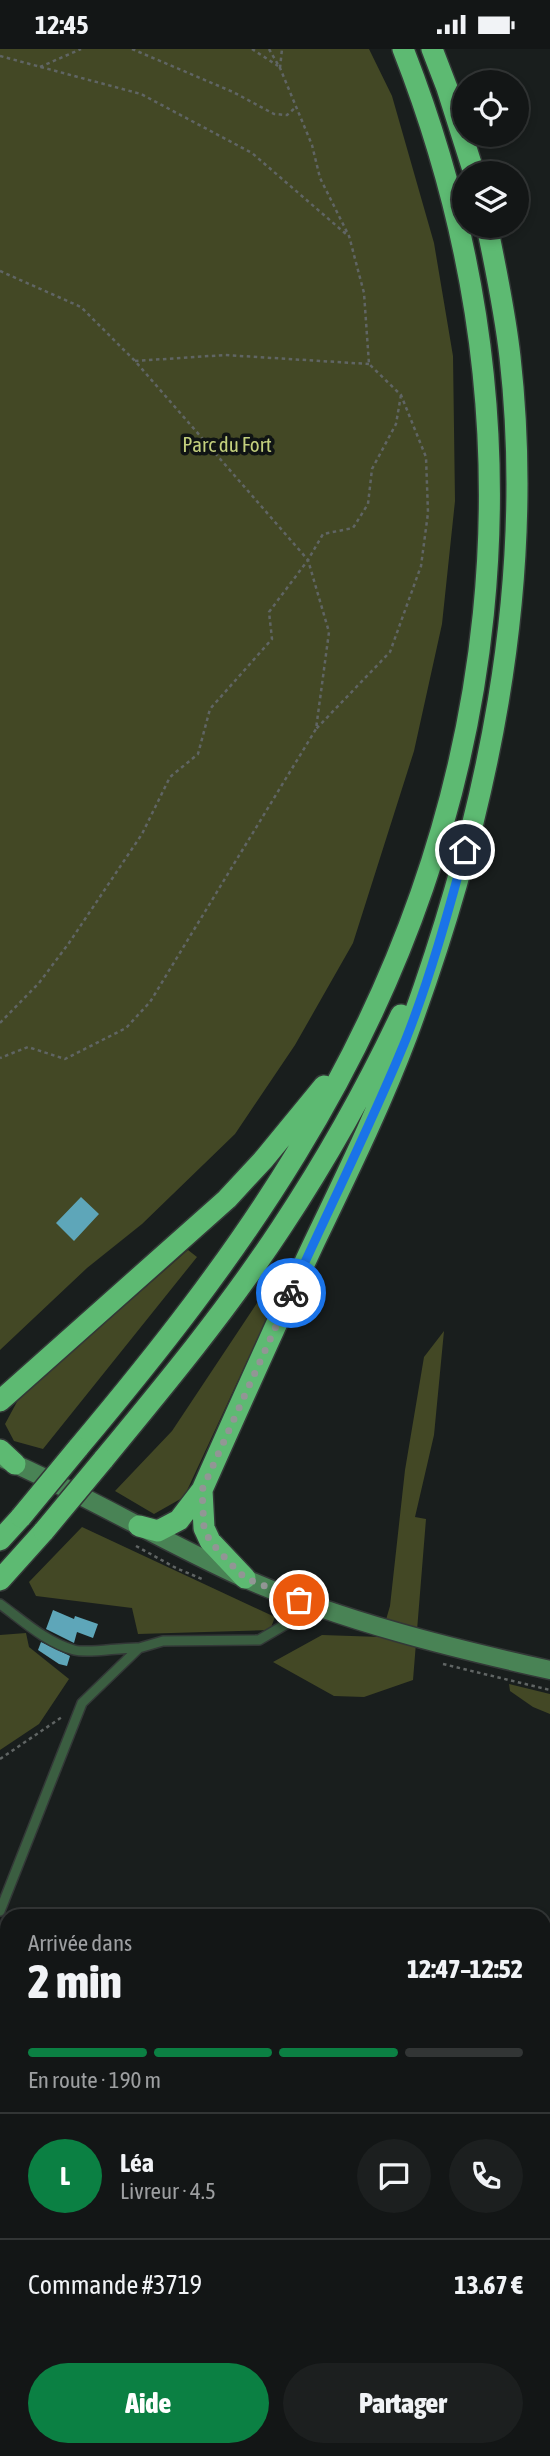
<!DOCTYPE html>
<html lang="fr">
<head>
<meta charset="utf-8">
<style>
  :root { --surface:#131616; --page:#1c1f1f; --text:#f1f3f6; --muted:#9d9fa1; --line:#323535; --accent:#0b8043 }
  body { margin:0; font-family:"Asap Condensed",sans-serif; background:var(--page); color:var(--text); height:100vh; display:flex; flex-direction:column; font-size:26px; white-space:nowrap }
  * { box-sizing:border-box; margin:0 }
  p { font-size:23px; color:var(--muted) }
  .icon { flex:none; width:38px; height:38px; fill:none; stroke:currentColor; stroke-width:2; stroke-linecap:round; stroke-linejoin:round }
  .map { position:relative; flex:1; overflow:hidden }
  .drawer { position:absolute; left:0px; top:1860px; width:551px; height:548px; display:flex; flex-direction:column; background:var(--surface); border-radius:21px 21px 0 0; box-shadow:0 4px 10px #0003,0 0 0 2px var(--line) }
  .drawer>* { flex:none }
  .fabs { position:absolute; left:452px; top:21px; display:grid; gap:14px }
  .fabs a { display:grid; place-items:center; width:77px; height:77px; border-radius:50%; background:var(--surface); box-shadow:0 4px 10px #0003,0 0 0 2px var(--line); font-size:35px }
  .pin { position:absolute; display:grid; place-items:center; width:60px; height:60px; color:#fff; margin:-30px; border:4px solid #fff; border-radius:50%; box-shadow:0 2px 7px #0007 }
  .courier { position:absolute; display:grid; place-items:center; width:70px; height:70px; margin:-35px; border:5px solid #1a73e8; border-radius:50%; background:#fff; color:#222; box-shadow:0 2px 9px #0007 }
  .overview em { font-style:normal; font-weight:800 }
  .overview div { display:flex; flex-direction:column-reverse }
  .overview { display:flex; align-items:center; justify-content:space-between; height:119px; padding:0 28px }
  h1 { font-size:46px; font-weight:800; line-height:52px }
  .bar { display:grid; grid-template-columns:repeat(4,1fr); gap:10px 7px; align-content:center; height:84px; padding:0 28px }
  .bar i { height:9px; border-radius:5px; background:var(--line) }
  .bar .current { background:var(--accent) }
  .bar p { grid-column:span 4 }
  .line { display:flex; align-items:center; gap:18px; padding:0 28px; border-top:2px solid var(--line) }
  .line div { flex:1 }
  .round { display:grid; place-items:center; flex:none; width:74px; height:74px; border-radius:37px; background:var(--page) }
  .cta { display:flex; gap:14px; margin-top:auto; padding:14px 28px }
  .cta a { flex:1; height:80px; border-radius:42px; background:var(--accent); color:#fff; font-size:28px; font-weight:800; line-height:80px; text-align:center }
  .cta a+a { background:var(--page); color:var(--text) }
  .status { display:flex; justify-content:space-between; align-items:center; height:49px; padding:0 35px; background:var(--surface); direction:ltr }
  .status svg { height:19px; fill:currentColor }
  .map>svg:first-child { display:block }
  .green { fill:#434825 }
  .building { fill:#5ea6b9 }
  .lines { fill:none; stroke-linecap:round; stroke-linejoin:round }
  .lane-casing { stroke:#333837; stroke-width:12 }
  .secondary-casing { stroke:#333837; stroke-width:21 }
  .highway-casing { stroke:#333837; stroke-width:24 }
  .path { stroke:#606564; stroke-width:2.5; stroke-dasharray:3.5 3.5; stroke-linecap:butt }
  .lane { stroke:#3b5e41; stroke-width:9 }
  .secondary { stroke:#498355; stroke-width:18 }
  .highway { stroke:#5dba72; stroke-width:21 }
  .highway-bridge-casing { stroke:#333837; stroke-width:24; stroke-linecap:butt }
  .highway-bridge { stroke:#5dba72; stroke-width:21 }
  .done { stroke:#929695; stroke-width:7; stroke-dasharray:0 12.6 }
  .route { stroke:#1a73e8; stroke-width:9 }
  .labels { text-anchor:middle; stroke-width:7; stroke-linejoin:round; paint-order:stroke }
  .park-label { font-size:21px; fill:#c3cf7d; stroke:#101414 }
</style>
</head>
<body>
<div class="status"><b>12:45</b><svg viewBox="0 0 49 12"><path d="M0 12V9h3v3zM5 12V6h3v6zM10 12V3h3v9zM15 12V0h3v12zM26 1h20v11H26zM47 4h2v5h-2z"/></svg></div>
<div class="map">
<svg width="550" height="2407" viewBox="0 0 550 2407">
  <rect width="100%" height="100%" fill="#191e1d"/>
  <path class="green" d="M0 0H369L392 47 434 194 453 307 455 452 442 575 414 702 353 894 295 996 235 1085 142 1175 87 1219 0 1301Z
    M188 1201 197 1208 43 1400 14 1392 5 1375 19 1349Z
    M277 1224 286 1228 184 1448 154 1465 115 1442 172 1382Z
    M444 1282 434 1386 415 1468 426 1470 413 1631 364 1648 334 1647 273 1613 322 1586 381 1588 390 1557 405 1421 424 1308Z
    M82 1478 275 1568 270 1581 138 1585 132 1559 36 1547 29 1533Z
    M26 1584 29 1598 69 1630 39 1675 0 1701V1586Z
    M509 1635 550 1645V1665L533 1658 510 1642Z"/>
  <path class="building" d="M81 1148 99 1165 74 1192 56 1174Z
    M53 1561 74 1570 75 1567 98 1575 93 1589 77 1583 74 1594 46 1580Z
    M41 1593 70 1607 67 1617 59 1615 38 1601Z"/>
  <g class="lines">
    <g class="lane-casing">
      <path id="lane" d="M0 1555C22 1571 47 1594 74 1601 90 1605 120 1598 139 1599
        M0 1862 82 1654 139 1599 163 1592 259 1591 288 1574 299 1551"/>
    </g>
    <g class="secondary-casing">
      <path id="secondary" d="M4 1410C86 1446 164 1493 246 1530 343 1572 447 1598 550 1621"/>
    </g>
    <g class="highway-casing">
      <path id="highway" d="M432 0 447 39 474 124
        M0 1352 227 1150 264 1110 324 1037
        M78 1399C157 1305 232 1210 296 1105 506 763 550 375 403 0
        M0 1401 15 1415
        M103 1411C165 1336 227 1261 281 1179 326 1111 366 1040 401 966
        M202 1441 204 1479 210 1492 245 1529
        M139 1477 158 1482 179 1471 202 1441C238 1360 274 1279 312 1198 345 1129 380 1058 407 986 487 769 536 539 510 308 505 264 496 220 487 177
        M0 1491 21 1468
        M0 1531 44 1482"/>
    </g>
    <path class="path" d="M132 0 233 43 274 65 287 66 296 58
      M252 0 278 17
      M269 0 280 19 312 96 320 129 349 187 364 244 369 315 401 346 426 408 428 464 421 517 390 603 316 680
      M0 7 141 45 252 104 346 185
      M40 18 81 0
      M280 19 282 0
      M0 222 81 258 135 312 308 511 329 583 316 680 150 953 126 979 65 1010 28 998 0 1009
      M135 312 225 306 369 315
      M0 974 39 934 69 894 142 785 170 728 198 705 210 660 272 590 269 563 308 511 323 485 353 479 368 455 372 420 396 375 401 346
      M136 1497 176 1519 202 1530
      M443 1615 550 1641
      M0 1710 62 1668"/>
    <use href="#lane" class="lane"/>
    <use href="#secondary" class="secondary"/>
    <use href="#highway" class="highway"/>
    <g class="highway-bridge-casing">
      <path id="highway-bridge" d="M21 1468 78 1399
        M44 1482 103 1411"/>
    </g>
    <use href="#highway-bridge" class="highway-bridge"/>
  </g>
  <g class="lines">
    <path class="done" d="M291 1244 202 1441 204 1479 210 1492 227 1511 245 1529 299 1551"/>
    <path class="route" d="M291 1244C329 1159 371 1076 406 990 430 929 448 864 465 801"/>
  </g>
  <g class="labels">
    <g class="park-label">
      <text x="227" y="403">Parc du Fort</text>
    </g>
  </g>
</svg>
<div class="fabs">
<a><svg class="icon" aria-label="locate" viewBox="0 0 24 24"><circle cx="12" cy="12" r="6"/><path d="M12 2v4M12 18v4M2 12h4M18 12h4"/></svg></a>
<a><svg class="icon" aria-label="layers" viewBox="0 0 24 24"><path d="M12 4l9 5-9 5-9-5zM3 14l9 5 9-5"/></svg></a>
</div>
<div class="pin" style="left:299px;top:1551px;background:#ea580c"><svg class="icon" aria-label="bag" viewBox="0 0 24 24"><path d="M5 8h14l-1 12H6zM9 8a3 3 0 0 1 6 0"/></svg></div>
<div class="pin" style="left:465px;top:801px;background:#1f2937"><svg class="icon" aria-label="home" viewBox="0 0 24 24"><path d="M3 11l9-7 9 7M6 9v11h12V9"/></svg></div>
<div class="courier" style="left:291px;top:1244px"><svg class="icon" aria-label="bike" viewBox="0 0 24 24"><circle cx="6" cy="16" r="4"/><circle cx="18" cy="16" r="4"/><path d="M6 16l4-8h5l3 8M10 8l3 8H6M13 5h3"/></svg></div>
<section class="drawer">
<div class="overview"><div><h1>2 min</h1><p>Arrivée dans</p></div><em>12:47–12:52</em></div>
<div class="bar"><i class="current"></i><i class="current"></i><i class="current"></i><i></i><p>En route · 190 m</p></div>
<div class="line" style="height:126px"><b class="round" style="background:var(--accent);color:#fff">L</b><div><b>Léa</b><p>Livreur · 4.5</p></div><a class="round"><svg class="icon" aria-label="chat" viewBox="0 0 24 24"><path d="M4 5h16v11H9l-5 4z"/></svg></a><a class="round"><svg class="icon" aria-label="phone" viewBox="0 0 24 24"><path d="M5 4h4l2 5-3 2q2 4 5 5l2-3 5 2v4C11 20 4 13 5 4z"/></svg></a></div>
<div class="line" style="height:91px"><div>Commande #3719</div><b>13.67 €</b></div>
<div class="cta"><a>Aide</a><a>Partager</a></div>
</section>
</div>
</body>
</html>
